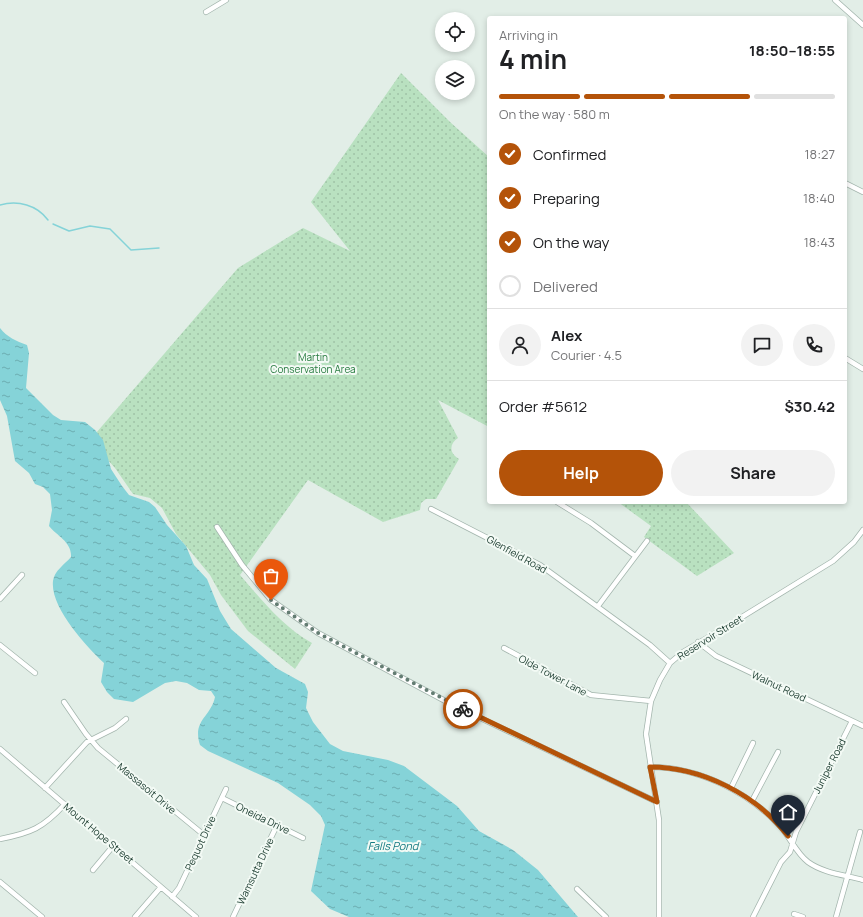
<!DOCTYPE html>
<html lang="en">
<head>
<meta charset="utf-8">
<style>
  :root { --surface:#fff; --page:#f2f2f2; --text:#202124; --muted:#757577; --line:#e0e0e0; --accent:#b45309 }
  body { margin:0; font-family:Manrope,sans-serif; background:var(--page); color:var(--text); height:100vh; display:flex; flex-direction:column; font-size:15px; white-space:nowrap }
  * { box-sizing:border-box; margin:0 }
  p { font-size:13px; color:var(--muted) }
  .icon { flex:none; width:22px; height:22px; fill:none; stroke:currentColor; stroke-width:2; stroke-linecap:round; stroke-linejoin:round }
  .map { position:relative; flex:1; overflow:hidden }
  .panel { position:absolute; left:487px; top:16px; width:360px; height:488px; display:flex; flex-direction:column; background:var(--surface); border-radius:4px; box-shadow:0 2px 6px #0003 }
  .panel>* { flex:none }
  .fabs { position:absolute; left:435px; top:12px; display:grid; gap:8px }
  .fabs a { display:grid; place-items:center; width:40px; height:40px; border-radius:50%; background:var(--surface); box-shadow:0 2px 6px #0003; font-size:20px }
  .pin { position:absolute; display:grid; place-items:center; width:34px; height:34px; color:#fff; margin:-41px -17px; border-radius:50% 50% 50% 0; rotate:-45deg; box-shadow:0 0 4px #0007 }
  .pin .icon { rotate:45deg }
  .courier { position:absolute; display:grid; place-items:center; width:40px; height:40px; margin:-20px; border:3px solid #b45309; border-radius:50%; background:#fff; color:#222; box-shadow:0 1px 5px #0007 }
  .head em { font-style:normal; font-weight:700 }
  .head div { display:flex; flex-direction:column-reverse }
  .head { display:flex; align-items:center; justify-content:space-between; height:68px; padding:0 12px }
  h1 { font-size:26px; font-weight:700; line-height:30px }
  .bar { display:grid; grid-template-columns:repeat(4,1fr); gap:6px 4px; align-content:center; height:48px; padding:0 12px }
  .bar i { height:5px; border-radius:3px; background:var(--line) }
  .bar .current { background:var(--accent) }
  .bar p { grid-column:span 4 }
  .line { display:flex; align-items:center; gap:10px; padding:0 12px; border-top:1px solid var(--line) }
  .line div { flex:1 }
  .round { display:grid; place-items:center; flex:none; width:42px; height:42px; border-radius:21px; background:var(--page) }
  ol { padding:0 12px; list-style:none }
  li { display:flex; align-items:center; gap:12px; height:44px }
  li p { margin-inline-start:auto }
  li .icon { padding:4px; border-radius:50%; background:var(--accent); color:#fff; stroke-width:4 }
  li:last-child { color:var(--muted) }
  li i { width:22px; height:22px; border:2px solid var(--line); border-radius:50% }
  .primary-button { display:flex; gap:8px; margin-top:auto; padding:8px 12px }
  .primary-button a { flex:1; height:46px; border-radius:24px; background:var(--accent); color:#fff; font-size:16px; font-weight:700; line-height:46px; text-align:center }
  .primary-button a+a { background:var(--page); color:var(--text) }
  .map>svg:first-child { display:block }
  .grass { fill:url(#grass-dots) }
  .water { fill:url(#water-ripples) }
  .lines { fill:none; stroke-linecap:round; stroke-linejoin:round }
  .stream { stroke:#85d3d8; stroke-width:1.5 }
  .minor-casing { stroke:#a4b6ae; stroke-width:6 }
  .minor { stroke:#fff; stroke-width:4.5 }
  .done { stroke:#647d73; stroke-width:4; stroke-dasharray:0 7.2 }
  .route { stroke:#b45309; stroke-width:5 }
  .labels { text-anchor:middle; stroke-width:4; stroke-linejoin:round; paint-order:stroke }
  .park-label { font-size:10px; fill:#267b3f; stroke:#f3faf5 }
  .street-label { font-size:10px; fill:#204034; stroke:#f3faf5 }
  .water-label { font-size:11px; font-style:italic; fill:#147b82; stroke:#f3faf5 }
</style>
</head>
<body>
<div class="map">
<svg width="863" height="917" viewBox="0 0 863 917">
  <defs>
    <pattern id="grass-dots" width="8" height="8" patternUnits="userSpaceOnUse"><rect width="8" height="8" fill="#b9e1c0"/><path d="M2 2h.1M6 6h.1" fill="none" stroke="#9fc2a6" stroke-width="1.8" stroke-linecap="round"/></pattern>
    <pattern id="water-ripples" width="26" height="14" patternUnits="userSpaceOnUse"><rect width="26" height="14" fill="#85d3d8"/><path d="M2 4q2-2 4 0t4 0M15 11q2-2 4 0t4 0" fill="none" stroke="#6cadb0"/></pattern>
  </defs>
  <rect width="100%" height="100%" fill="#e2eee7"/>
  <path class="grass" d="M401 73 450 122 489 157V427L438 400 458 438C449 444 449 453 459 459L436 499H426L421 503 420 510 383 522 308 480 240 575C261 599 283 627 312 643L295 669 248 631 221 595 210 575 176 534 162 508 150 498 133 494 115 468 90 440 238 268 303 228 350 251 311 202Z
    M618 502H686L734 553 697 576 644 537 651 526Z"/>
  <path class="water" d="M0 328C7 337 16 341 27 345L29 353 26 388 53 415 61 420 85 422 95 430 103 440 111 469 122 486 129 495 149 502 155 507 167 525 186 546 194 565 207 579 220 611 231 629 276 668 305 684 308 692 306 708 313 722 330 744 343 751 388 760 404 766 457 806 479 831 513 850 538 870 578 917H349L330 909 311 891 325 825 321 816 310 805 278 783 208 751 200 745C192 720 211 717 215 697L211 691 199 690 187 683 176 681 165 683 133 702 114 699 107 692 101 682 104 663C86 646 50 607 53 581 54 571 65 564 71 557 72 542 57 536 49 526L52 510 50 494 43 487 35 484 29 473 15 461 7 416 0 400Z"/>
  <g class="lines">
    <path class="stream" d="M0 205C18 200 37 205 48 220
      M53 224 69 231 90 226 110 229 131 250 159 248"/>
    <g class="minor-casing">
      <path id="minor" d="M835 0 863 25
        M206 12 226 0
        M845 183 863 192
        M845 358 863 369
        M557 502 591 523 635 556
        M431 509 540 565 650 645 670 663
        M217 527 242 565 271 600 318 633 451 704 657 802
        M0 599 22 575
        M598 606 647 541
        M698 642 716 656 863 726
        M0 645 35 673
        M504 648 591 695 651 701
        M64 702 86 734 98 748 204 835
        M0 749 196 917
        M650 767C698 767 747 791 780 826 790 837 796 853 808 862 823 873 845 875 863 880
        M45 788 87 742 115 728 126 719
        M731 788 753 743
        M222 798 303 838
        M752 801 778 752
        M0 839C31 833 43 828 65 804
        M93 870 114 845
        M0 882 42 917
        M577 889 606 917
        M172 897 179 888 226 789
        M794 914 803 917
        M135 917 161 887
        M233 917 277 825
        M659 917V820L646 734 651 701 660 680 670 663 683 652 729 625 833 561 854 542 863 530
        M753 917 781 862 790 852 796 832 852 721
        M836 917 860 832"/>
    </g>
    <use href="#minor" class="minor"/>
  </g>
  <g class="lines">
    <path class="done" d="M271 600 318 633 463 709"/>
    <path class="route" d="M463 709 657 802 650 767C702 767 757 795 788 836"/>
  </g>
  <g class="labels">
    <g class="park-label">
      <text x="313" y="361">Martin<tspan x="313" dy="12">Conservation Area</tspan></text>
    </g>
    <g class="street-label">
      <text transform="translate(517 554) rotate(29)" y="4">Glenfield Road</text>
      <text transform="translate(710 637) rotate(-32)" y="4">Reservoir Street</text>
      <text transform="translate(553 675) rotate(28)" y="4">Olde Tower Lane</text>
      <text transform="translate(779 686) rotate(25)" y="4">Walnut Road</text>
      <text transform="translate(829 766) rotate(-63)" y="4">Juniper Road</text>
      <text transform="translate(147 788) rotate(40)" y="4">Massasoit Drive</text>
      <text transform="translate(263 818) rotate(26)" y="4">Oneida Drive</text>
      <text transform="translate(99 833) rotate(40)" y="4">Mount Hope Street</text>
      <text transform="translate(200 843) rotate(-65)" y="4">Pequot Drive</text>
      <text transform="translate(255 871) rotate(-65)" y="4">Wamsutta Drive</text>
    </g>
    <g class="water-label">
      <text x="393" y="850">Falls Pond</text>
    </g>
  </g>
</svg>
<div class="fabs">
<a><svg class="icon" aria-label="locate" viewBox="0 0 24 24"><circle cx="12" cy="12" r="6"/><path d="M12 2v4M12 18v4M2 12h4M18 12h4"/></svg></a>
<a><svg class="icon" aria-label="layers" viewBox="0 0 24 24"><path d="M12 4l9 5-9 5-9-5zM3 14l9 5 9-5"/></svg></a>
</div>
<div class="pin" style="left:271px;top:600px;background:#ea580c"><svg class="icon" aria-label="bag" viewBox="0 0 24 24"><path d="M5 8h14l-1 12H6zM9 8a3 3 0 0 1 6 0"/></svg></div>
<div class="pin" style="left:788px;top:836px;background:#1f2937"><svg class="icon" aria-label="home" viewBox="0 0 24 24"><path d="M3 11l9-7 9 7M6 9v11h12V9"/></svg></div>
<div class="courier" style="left:463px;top:709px"><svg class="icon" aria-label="bike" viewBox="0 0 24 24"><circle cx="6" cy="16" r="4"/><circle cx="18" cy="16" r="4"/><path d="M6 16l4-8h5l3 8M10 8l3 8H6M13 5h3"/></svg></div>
<section class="panel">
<div class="head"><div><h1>4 min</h1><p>Arriving in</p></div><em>18:50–18:55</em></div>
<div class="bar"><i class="current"></i><i class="current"></i><i class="current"></i><i></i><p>On the way · 580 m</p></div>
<ol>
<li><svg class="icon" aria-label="check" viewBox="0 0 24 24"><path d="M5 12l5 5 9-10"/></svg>Confirmed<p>18:27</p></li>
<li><svg class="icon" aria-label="check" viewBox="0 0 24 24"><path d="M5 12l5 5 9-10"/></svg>Preparing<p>18:40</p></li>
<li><svg class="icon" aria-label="check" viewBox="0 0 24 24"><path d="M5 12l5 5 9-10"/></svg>On the way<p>18:43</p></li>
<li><i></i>Delivered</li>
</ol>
<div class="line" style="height:72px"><a class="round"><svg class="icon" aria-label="person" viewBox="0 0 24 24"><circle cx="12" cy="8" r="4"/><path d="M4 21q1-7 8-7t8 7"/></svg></a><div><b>Alex</b><p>Courier · 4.5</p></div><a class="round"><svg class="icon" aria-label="chat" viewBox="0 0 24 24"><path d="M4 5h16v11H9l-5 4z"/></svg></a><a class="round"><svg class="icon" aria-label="phone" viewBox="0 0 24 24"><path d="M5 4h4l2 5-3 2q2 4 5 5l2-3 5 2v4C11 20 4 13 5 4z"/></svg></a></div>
<div class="line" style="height:52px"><div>Order #5612</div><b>$30.42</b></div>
<div class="primary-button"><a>Help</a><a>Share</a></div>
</section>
</div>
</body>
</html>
